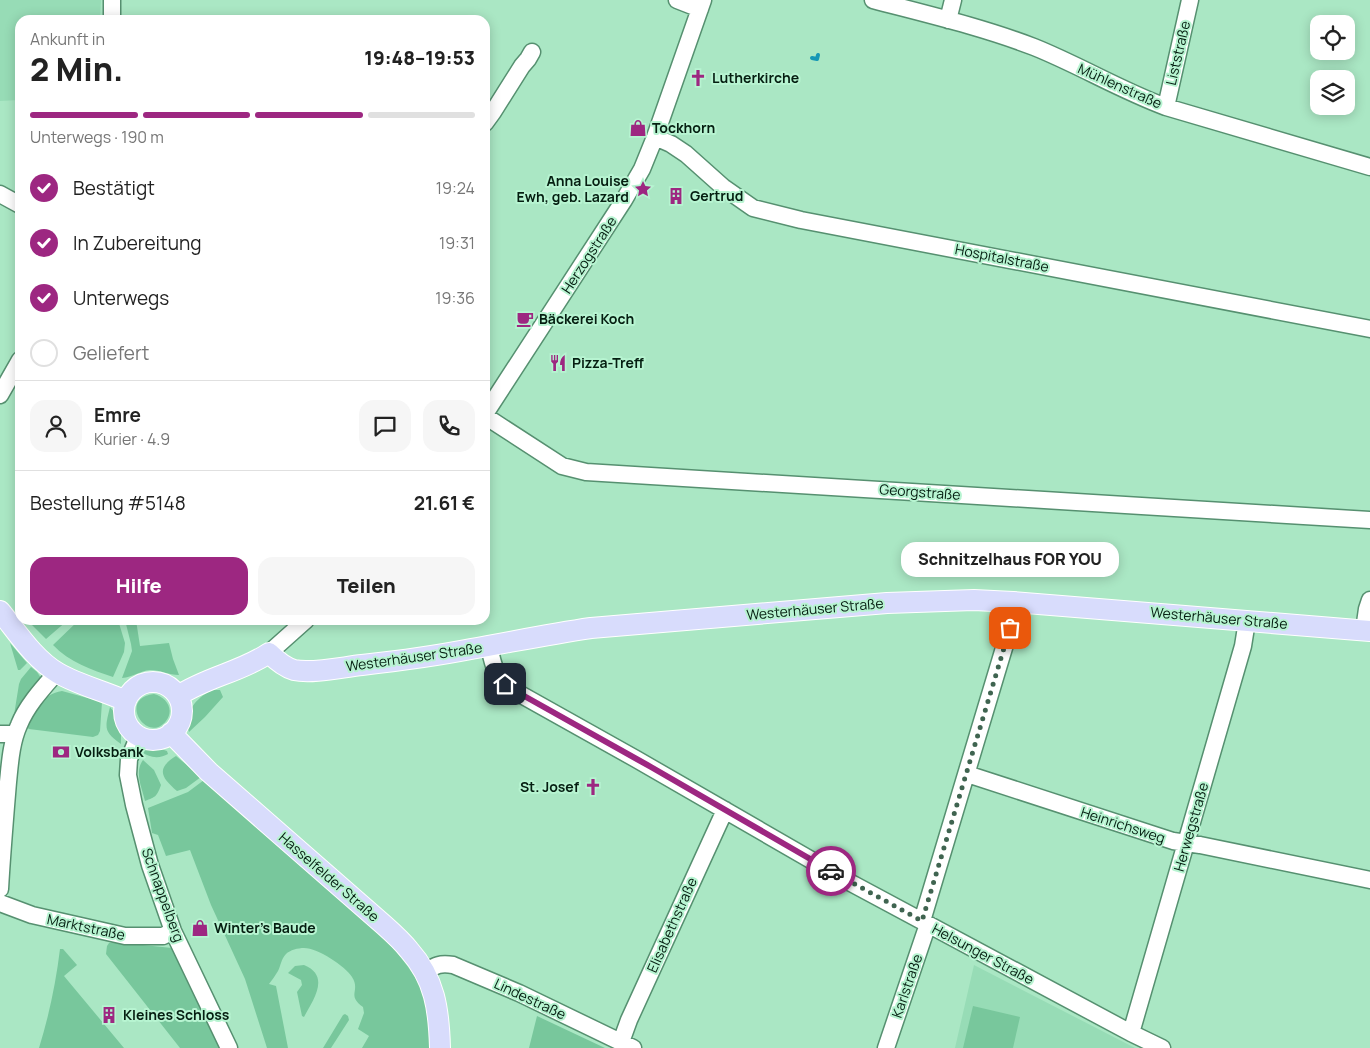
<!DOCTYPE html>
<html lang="de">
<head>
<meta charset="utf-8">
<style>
  :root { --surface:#fff; --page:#f6f6f6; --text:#222; --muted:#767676; --line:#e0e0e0; --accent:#9d2781 }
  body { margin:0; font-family:Manrope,sans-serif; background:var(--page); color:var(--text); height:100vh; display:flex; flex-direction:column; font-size:19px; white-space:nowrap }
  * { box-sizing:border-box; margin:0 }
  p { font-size:16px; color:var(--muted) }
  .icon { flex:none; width:28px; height:28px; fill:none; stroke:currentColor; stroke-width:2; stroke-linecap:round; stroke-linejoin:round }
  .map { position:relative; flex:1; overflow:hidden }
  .sheet { position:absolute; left:15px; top:15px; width:475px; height:610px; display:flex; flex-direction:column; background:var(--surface); border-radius:15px; box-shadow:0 2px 12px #0003 }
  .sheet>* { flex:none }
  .fabs { position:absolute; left:1310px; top:15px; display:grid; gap:10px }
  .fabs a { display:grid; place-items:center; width:45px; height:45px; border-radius:10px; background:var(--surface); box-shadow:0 2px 12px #0003; font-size:25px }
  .pin { position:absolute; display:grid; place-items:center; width:42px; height:42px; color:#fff; margin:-21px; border-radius:10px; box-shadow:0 2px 8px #0006 }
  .courier { position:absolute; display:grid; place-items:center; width:50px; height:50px; margin:-25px; border:4px solid #9d2781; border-radius:50%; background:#fff; color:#222; box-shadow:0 1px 6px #0007 }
  .bubble { position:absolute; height:35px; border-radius:15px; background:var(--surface); box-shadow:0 2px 12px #0003; font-size:16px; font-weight:800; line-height:35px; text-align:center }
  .overview em { font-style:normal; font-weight:800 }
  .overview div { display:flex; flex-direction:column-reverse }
  .overview { display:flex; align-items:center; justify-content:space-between; height:85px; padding:0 15px }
  h1 { font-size:32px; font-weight:800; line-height:38px }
  .bar { display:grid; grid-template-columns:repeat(4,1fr); gap:8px 5px; align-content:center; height:60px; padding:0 15px }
  .bar i { height:6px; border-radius:4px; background:var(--line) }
  .bar .current { background:var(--accent) }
  .bar p { grid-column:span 4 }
  .line { display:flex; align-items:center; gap:12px; padding:0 15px; border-top:1px solid var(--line) }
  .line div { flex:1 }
  .round { display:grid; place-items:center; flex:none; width:52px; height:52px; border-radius:15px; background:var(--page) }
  ol { padding:0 15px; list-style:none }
  li { display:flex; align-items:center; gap:15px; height:55px }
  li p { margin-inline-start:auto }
  li .icon { padding:5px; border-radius:50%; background:var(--accent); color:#fff; stroke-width:4 }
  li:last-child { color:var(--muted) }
  li i { width:28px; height:28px; border:2px solid var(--line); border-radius:50% }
  .action { display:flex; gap:10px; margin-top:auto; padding:10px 15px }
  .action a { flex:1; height:58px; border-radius:15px; background:var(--accent); color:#fff; font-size:20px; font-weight:800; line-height:58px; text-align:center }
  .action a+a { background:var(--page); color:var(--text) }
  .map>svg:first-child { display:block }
  .built { fill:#97dcb6 }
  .green { fill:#78c79c }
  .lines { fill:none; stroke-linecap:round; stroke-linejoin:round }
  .stream { stroke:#1797b5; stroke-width:4 }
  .minor-casing { stroke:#569070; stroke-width:19 }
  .major-casing { stroke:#fff; stroke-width:22 }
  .minor { stroke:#fff; stroke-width:16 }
  .major { stroke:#d8dcfc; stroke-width:20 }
  .done { stroke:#3f6450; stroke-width:5; stroke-dasharray:0 9 }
  .route { stroke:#9d2781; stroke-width:6 }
  .labels { text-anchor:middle; stroke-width:4; stroke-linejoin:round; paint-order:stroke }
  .street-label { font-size:14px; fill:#051e11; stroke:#b7f4d1 }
  .poi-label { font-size:14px; font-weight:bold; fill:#051e11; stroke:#b7f4d1; text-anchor:start }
</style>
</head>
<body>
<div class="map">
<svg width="1370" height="1048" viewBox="0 0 1370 1048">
  <rect width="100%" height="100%" fill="#aae7c4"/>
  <path class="built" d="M0 0H101L100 20H20V100L0 101Z
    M974 965 1135 1048H955Z"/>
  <path class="green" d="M27 620H68L46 639Z
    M79 620H118L125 643 124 652 113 677C92 670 69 662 53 645Z
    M125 620H136L140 646 169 643 173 659 179 675C169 675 160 670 150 670 140 671 133 677 122 678L132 651 131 644Z
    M10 643 27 663 20 670H18Z
    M31 667 37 672 41 678 35 689 14 715 19 684 21 679Z
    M212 690H220L223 697 205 717 189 732C183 713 196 698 212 690Z
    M62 691 102 702 100 731 98 735 93 737 29 729 25 726C36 710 42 694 62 691Z
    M154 694C166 697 175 709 166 721 147 745 117 698 154 694Z
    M110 707 118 717 121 735V744C103 731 105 728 110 707Z
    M152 746 167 751 168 754C160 759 148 758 141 751L148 747Z
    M176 756 201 777 186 788 177 791C162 778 155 769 176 756Z
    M143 760 154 770 161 785C157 796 156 797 145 801 142 788 134 772 143 760Z
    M204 780C243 815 282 849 322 884 358 915 399 945 421 988 430 1007 430 1027 430 1048H362L369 1036 358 1029 364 1013 363 1007C346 995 361 991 352 977 345 966 318 948 304 948 298 948 290 950 286 954 281 959 281 965 278 971 275 976 272 980 269 984L276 986 288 1048H267L245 979 211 905 190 850 166 856 158 835 152 833 148 808 188 792Z
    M114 942 172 948 189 986 222 1048H180L106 954 107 946 109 943Z
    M60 949H63L77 965 64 976 124 1048H39C49 1016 56 982 60 949Z
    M304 965C331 976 313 1000 304 1017L302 1016 297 992 302 985 301 980 288 973 295 966Z
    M973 1006 1020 1017 1013 1048H963Z
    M345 1014 348 1016 349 1020 331 1048H323L343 1015Z
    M537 1016 605 1048H529Z"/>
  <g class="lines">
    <path class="stream" d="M812 58 817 59 818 55"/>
    <g class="minor-casing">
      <path id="minor" d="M112 0V20
        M677 0 700 9
        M873 0C926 14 982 27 1034 47 1079 65 1120 90 1166 107L1370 167
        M948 20 953 0
        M1166 107 1190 0
        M485 123 493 112 522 66 528 59 532 52
        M655 137 671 144 686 154 723 187 753 208 801 220 1370 329
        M0 194 20 205
        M0 395 20 360
        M485 414 624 200 642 169 655 137 703 0
        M485 416 562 466 586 472 1370 520
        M1364 630 1367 609 1370 600
        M489 646C493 665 495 676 511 689L636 759 851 883 1131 1033 1162 1048
        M269 653 306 620
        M0 734H15
        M139 735 129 759 128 775 134 805 150 865 173 931 229 1048
        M967 774 1173 841 1200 845 1370 880
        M0 889C2 853 5 818 8 782 10 763 11 743 19 725 27 705 43 688 57 672
        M0 903 32 915 125 936H163L173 931
        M922 921 1010 628 1013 615V602
        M425 972C436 965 440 963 453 965L519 993 633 1048
        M1131 1033 1243 646 1247 621
        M621 1042 629 1020 725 810
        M886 1048 928 924"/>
    </g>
    <g class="major-casing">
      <path id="major" d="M0 611C17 632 34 659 58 673 79 685 104 691 126 701
        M124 711a29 29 0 1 1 58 0a29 29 0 1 1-58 0Z
        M178 696C206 677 241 672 269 653 276 660 284 667 294 670 312 674 343 667 362 665 398 661 435 656 471 649 511 642 550 634 591 628L887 603 974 600 1013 602 1370 631
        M171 733 209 772 384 925C393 933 402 941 409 950 435 979 439 1010 440 1048"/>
    </g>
    <use href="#minor" class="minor"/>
    <use href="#major" class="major"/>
  </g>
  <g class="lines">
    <path class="done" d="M831 871 922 921 1010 628"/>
    <path class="route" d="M505 684 526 697 651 767 831 871"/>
  </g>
  <defs>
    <g id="church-bare" transform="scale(1.35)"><path d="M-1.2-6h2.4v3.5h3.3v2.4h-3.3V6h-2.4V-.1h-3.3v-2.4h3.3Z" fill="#9d2781" stroke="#b7f4d1" stroke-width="2.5" paint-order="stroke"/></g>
    <g id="shop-bare" transform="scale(1.35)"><path d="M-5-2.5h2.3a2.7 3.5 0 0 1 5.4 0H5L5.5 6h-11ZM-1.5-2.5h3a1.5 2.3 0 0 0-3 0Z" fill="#9d2781" stroke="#b7f4d1" stroke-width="2.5" paint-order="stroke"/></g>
    <g id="sight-bare" transform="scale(1.35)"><path d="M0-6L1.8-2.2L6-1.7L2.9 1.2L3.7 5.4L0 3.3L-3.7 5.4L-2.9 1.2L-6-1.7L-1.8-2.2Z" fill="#9d2781" stroke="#b7f4d1" stroke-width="2.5" paint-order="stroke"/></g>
    <g id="building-bare" transform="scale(1.35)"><path d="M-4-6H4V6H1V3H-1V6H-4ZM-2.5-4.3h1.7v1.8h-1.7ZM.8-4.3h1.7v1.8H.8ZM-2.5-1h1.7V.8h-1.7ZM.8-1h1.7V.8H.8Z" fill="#9d2781" stroke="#b7f4d1" stroke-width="2.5" paint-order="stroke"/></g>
    <g id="cafe-bare" transform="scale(1.35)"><path d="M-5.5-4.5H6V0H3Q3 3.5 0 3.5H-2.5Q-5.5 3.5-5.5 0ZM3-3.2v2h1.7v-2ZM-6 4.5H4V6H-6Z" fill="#9d2781" stroke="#b7f4d1" stroke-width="2.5" paint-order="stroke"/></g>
    <g id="restaurant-bare" transform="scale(1.35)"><path d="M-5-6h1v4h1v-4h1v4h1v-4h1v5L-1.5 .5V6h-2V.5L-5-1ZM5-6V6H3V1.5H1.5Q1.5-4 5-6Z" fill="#9d2781" stroke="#b7f4d1" stroke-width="2.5" paint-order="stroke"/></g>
    <g id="bank-bare" transform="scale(1.35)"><path d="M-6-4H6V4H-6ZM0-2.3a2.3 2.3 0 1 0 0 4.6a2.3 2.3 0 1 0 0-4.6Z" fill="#9d2781" stroke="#b7f4d1" stroke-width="2.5" paint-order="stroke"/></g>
  </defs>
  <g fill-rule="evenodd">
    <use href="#church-bare" x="698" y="78"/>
    <use href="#shop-bare" x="638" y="128"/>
    <use href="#sight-bare" x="643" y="189"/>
    <use href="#building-bare" x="676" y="196"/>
    <use href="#cafe-bare" x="525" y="319"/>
    <use href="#restaurant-bare" x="558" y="363"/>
    <use href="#bank-bare" x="61" y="752"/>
    <use href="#church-bare" x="593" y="787"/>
    <use href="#shop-bare" x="200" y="928"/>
    <use href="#building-bare" x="109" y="1015"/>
  </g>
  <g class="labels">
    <g class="street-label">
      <text transform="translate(1178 53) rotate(-77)" y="5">Liststraße</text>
      <text transform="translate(1120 86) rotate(24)" y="5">Mühlenstraße</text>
      <text transform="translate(589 255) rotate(-57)" y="5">Herzogstraße</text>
      <text transform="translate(1002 258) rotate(11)" y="5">Hospitalstraße</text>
      <text transform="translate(920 492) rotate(4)" y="5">Georgstraße</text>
      <text transform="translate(815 609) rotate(-5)" y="5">Westerhäuser Straße</text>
      <text transform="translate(1219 618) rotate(5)" y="5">Westerhäuser Straße</text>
      <text transform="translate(414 657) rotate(-8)" y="5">Westerhäuser Straße</text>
      <text transform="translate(1123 825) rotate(18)" y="5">Heinrichsweg</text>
      <text transform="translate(1191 827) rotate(-74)" y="5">Herwegstraße</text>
      <text transform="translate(329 877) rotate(41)" y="5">Hasselfelder Straße</text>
      <text transform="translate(163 895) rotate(70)" y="5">Schnappelberg</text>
      <text transform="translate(672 925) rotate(-66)" y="5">Elisabethstraße</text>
      <text transform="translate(86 927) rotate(12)" y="5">Marktstraße</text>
      <text transform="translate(983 954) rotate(28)" y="5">Helsunger Straße</text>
      <text transform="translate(907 986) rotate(-71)" y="5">Karlstraße</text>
      <text transform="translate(530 999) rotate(25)" y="5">Lindestraße</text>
    </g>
    <g class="poi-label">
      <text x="712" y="83">Lutherkirche</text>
      <text x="652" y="133">Tockhorn</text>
      <text x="629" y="186" text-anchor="end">Anna Louise<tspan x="629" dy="16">Ewh, geb. Lazard</tspan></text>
      <text x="690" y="201">Gertrud</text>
      <text x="539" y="324">Bäckerei Koch</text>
      <text x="572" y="368">Pizza-Treff</text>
      <text x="75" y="757">Volksbank</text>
      <text x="579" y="792" text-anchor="end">St. Josef</text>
      <text x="214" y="933">Winter's Baude</text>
      <text x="123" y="1020">Kleines Schloss</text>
    </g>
  </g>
</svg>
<div class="fabs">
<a><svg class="icon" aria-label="locate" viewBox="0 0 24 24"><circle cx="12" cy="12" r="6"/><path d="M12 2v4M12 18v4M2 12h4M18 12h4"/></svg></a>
<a><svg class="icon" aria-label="layers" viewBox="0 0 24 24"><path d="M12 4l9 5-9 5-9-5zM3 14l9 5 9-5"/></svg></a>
</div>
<div class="pin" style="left:1010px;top:628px;background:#ea580c"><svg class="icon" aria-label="bag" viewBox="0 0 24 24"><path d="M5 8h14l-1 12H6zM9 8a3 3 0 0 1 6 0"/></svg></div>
<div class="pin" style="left:505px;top:684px;background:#1f2937"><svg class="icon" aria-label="home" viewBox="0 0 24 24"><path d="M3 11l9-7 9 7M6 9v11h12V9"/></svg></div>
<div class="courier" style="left:831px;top:871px"><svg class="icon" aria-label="car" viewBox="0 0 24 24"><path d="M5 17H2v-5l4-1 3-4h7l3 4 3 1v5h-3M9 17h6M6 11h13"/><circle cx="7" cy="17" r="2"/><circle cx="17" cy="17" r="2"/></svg></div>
<div class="bubble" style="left:901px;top:542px;width:218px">Schnitzelhaus FOR YOU</div>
<section class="sheet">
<div class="overview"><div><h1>2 Min.</h1><p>Ankunft in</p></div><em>19:48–19:53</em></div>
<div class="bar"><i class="current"></i><i class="current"></i><i class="current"></i><i></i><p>Unterwegs · 190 m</p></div>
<ol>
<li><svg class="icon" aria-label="check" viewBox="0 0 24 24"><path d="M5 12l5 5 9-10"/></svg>Bestätigt<p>19:24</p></li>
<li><svg class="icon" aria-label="check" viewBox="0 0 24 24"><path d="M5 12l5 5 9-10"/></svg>In Zubereitung<p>19:31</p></li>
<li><svg class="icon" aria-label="check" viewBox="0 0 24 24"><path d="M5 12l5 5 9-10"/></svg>Unterwegs<p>19:36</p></li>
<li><i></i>Geliefert</li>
</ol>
<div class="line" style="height:90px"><a class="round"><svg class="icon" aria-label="person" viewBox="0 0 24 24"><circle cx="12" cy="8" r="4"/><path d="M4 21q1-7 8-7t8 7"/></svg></a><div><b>Emre</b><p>Kurier · 4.9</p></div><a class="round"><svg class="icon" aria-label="chat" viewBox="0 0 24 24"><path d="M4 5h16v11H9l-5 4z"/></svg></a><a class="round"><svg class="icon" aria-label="phone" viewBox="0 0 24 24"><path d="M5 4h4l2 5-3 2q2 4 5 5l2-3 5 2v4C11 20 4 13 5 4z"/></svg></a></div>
<div class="line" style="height:65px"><div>Bestellung #5148</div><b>21.61 €</b></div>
<div class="action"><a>Hilfe</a><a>Teilen</a></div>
</section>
</div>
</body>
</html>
